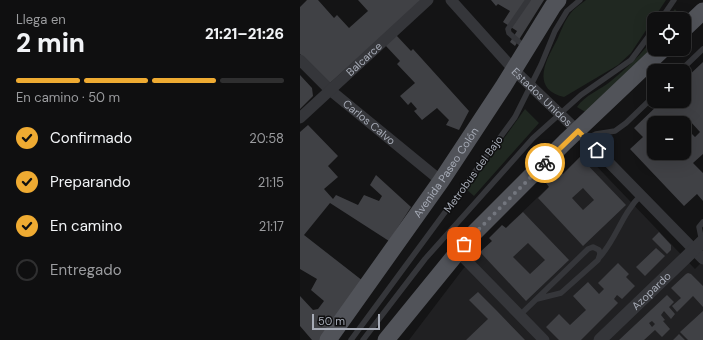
<!DOCTYPE html>
<html lang="es">
<head>
<meta charset="utf-8">
<style>
  :root { --surface:#0f0f10; --page:#181819; --text:#f1f3f6; --muted:#9b9c9f; --line:#2f2f30; --accent:#efab32 }
  body { margin:0; font-family:"DM Sans",sans-serif; background:var(--page); color:var(--text); height:100vh; display:flex; flex-direction:column; font-size:15px; white-space:nowrap }
  * { box-sizing:border-box; margin:0 }
  p { font-size:13px; color:var(--muted) }
  .icon { flex:none; width:22px; height:22px; fill:none; stroke:currentColor; stroke-width:2; stroke-linecap:round; stroke-linejoin:round }
  .map { position:relative; flex:1; overflow:hidden }
  .details { display:flex; flex-direction:column; background:var(--surface); width:300px }
  .details>* { flex:none }
  .controls { position:absolute; left:347px; top:12px; display:grid; gap:8px }
  .controls a { display:grid; place-items:center; width:44px; height:44px; border-radius:8px; background:var(--surface); box-shadow:0 4px 16px #0002,0 0 0 1px var(--line); font-size:20px }
  .scale { position:absolute; left:12px; bottom:10px; width:68px; box-sizing:border-box; padding-left:4px; border:2px solid #a6abb6; border-top:0; font-size:11px; line-height:14px; white-space:nowrap; color:#a6abb6; -webkit-text-stroke:3px #0f0f10; paint-order:stroke }
  .pin { position:absolute; display:grid; place-items:center; width:34px; height:34px; color:#fff; margin:-17px; border-radius:8px; box-shadow:0 2px 6px #0006 }
  .courier { position:absolute; display:grid; place-items:center; width:40px; height:40px; margin:-20px; border:3px solid #efab32; border-radius:50%; background:#fff; color:#222; box-shadow:0 1px 5px #0007 }
  .overview em { font-style:normal; font-weight:800 }
  .overview div { display:flex; flex-direction:column-reverse }
  .overview { display:flex; align-items:center; justify-content:space-between; height:68px; padding:0 16px }
  h1 { font-size:26px; font-weight:800; line-height:30px }
  .bar { display:grid; grid-template-columns:repeat(4,1fr); gap:6px 4px; align-content:center; height:48px; padding:0 16px }
  .bar i { height:5px; border-radius:3px; background:var(--line) }
  .bar .current { background:var(--accent) }
  .bar p { grid-column:span 4 }
  ol { padding:0 16px; list-style:none }
  li { display:flex; align-items:center; gap:12px; height:44px }
  li p { margin-inline-start:auto }
  li .icon { padding:4px; border-radius:50%; background:var(--accent); color:#111; stroke-width:4 }
  li:last-child { color:var(--muted) }
  li i { width:22px; height:22px; border:2px solid var(--line); border-radius:50% }
  main { display:flex; flex:1; min-height:0 }
  .map>svg:first-child { display:block }
  .built { fill:#202022 }
  .green { fill:#202821 }
  .building { fill:#404145; fill-rule:evenodd }
  .lines { fill:none; stroke-linecap:round; stroke-linejoin:round }
  .service { stroke:#35363a; stroke-width:5.5 }
  .minor { stroke:#35363a; stroke-width:11 }
  .tertiary { stroke:#35363a; stroke-width:13 }
  .primary { stroke:#515359; stroke-width:17 }
  .tree { fill:#4e614f }
  .done { stroke:#73767e; stroke-width:4; stroke-dasharray:0 7.2 }
  .route { stroke:#efab32; stroke-width:5 }
  .labels { text-anchor:middle; stroke-width:3; stroke-linejoin:round; paint-order:stroke }
  .street-label { font-size:11px; fill:#a6abb6; stroke:#0f0f10 }
</style>
</head>
<body>
<main>
<section class="details">
<div class="overview"><div><h1>2 min</h1><p>Llega en</p></div><em>21:21–21:26</em></div>
<div class="bar"><i class="current"></i><i class="current"></i><i class="current"></i><i></i><p>En camino · 50 m</p></div>
<ol>
<li><svg class="icon" aria-label="check" viewBox="0 0 24 24"><path d="M5 12l5 5 9-10"/></svg>Confirmado<p>20:58</p></li>
<li><svg class="icon" aria-label="check" viewBox="0 0 24 24"><path d="M5 12l5 5 9-10"/></svg>Preparando<p>21:15</p></li>
<li><svg class="icon" aria-label="check" viewBox="0 0 24 24"><path d="M5 12l5 5 9-10"/></svg>En camino<p>21:17</p></li>
<li><i></i>Entregado</li>
</ol>
</section>
<div class="map">
<svg width="403" height="340" viewBox="0 0 403 340">
  <rect width="100%" height="100%" fill="#141415"/>
  <path class="built" d="M284 153 395 269 403 261V340H109L163 269Z"/>
  <path class="green" d="M286 0H366L331 53 318 65 264 97C230 89 246 60 257 40 261 31 264 22 270 14 273 9 281 4 286 0Z
    M375 9 382 18 367 19Z
    M354 37V47L287 113 277 107C285 95 300 90 311 81 327 68 342 54 354 37Z
    M225 109 239 123 174 196 167 190Z"/>
  <path class="building" d="M7 0H18L34 18 37 15 49 28 68 11 58 0H123L30 83 0 54V7Z
    M191 0H244L215 46 210 42 217 31 203 22 210 11 198 4 196 6Z
    M96 35 111 51 113 49 169 111 159 130 146 125 149 120 137 108 122 120 114 111 117 109 111 102 108 105 100 96 115 83 97 64 100 61 85 45Z
    M403 62V154L393 163 403 173V201L397 194 384 206 330 149 343 137 334 128 362 101H384V80ZM390 121 400 132 395 137 392 134 384 143V153H354V123H384V127Z
    M0 75 12 88 13 96 0 109Z
    M8 125 38 156 28 166 38 177 24 189 33 199 36 195 58 205 64 195 79 201 82 196 70 185 76 175 111 207 89 241 30 203 4 235 63 281 21 340H12L0 326V296L13 310 18 309 24 301 11 290 17 279 0 269V132Z
    M280 157 326 205 283 246 238 198 249 187 246 183 259 170 263 174ZM283 188 294 200 283 210 272 198Z
    M223 212 269 260 226 301 180 252 192 241 189 238 202 225 206 228ZM228 243 245 260 230 274 213 257Z
    M359 232 371 245V250L367 254 352 239Z
    M356 248 365 256 345 276 336 267Z
    M318 263 329 274 326 277 335 286 322 299 317 295 314 299 318 303 281 340H259L246 327 259 314 270 325 286 310 273 296 288 282 299 294 304 289 298 283Z
    M388 273 391 274 403 286V307L393 296 377 312 372 306 381 298 371 288 386 274Z
    M178 292 197 311 225 340H166L188 319 169 300Z
    M367 295 374 302 369 307 375 314 371 319 364 311 361 315 365 320 363 321 370 329 362 337 355 330 344 340H319ZM352 321 355 324 352 327 349 323Z
    M403 311V340H388L380 332Z
    M379 334 385 340H373Z"/>
  <g class="lines">
    <path class="service" d="M361 19 374 0
      M226 48 209 33 208 29 228 0
      M380 71 403 49
      M286 139 296 134 315 131 326 123 354 96
      M402 242 399 227 403 222
      M299 258C317 238 321 215 341 195
      M220 315 288 249 293 247 299 250 300 254 298 260 261 293 237 299
      M51 340 215 117 241 65 255 31 267 11 280 0
      M63 340 125 259 233 138 281 95 331 60 354 29"/>
    <g class="minor">
      <path id="s1" d="M151 0 214 70 286 139 403 259"/>
      <path id="s2" d="M0 60 30 90 141 181"/>
      <path id="s3" d="M0 118 128 0"/>
      <path d="M158 252 244 340"/>
    </g>
    <path class="tertiary" id="s4" d="M300 340 403 241"/>
    <g class="primary">
      <path d="M384 29 403 11"/>
      <path id="s5" d="M28 340 141 181 203 87 253 6 258 0"/>
      <path d="M86 340 170 237 265 142 363 49"/>
    </g>
  </g>
  <g class="tree">
    <circle cx="243" cy="149" r="3.5"/>
    <circle cx="232" cy="160" r="3.5"/>
  </g>
  <g class="lines">
    <path class="done" d="M164 244 245 163"/>
    <path class="route" d="M245 163 278 131 297 150"/>
  </g>
  <g class="labels">
    <g class="street-label">
      <text dy="4" stroke="none"><textPath href="#s3" startOffset="87">Balcarce</textPath></text>
      <text dy="4" stroke="none"><textPath href="#s1" startOffset="133">Estados Unidos</textPath></text>
      <text dy="4" stroke="none"><textPath href="#s2" startOffset="93">Carlos Calvo</textPath></text>
      <text dy="4" stroke="none"><textPath href="#s5" startOffset="205">Avenida Paseo Colón</textPath></text>
      <text transform="translate(173 174) rotate(-54)" y="4">Metrobus del Bajo</text>
      <text dy="4" stroke="none"><textPath href="#s4" startOffset="71">Azopardo</textPath></text>
    </g>
  </g>
</svg>
<div class="controls">
<a><svg class="icon" aria-label="locate" viewBox="0 0 24 24"><circle cx="12" cy="12" r="6"/><path d="M12 2v4M12 18v4M2 12h4M18 12h4"/></svg></a>
<a>+</a>
<a>−</a>
</div>
<div class="scale">50 m</div>
<div class="pin" style="left:164px;top:244px;background:#ea580c"><svg class="icon" aria-label="bag" viewBox="0 0 24 24"><path d="M5 8h14l-1 12H6zM9 8a3 3 0 0 1 6 0"/></svg></div>
<div class="pin" style="left:297px;top:150px;background:#1f2937"><svg class="icon" aria-label="home" viewBox="0 0 24 24"><path d="M3 11l9-7 9 7M6 9v11h12V9"/></svg></div>
<div class="courier" style="left:245px;top:163px"><svg class="icon" aria-label="bike" viewBox="0 0 24 24"><circle cx="6" cy="16" r="4"/><circle cx="18" cy="16" r="4"/><path d="M6 16l4-8h5l3 8M10 8l3 8H6M13 5h3"/></svg></div>
</div>
</main>
</body>
</html>
